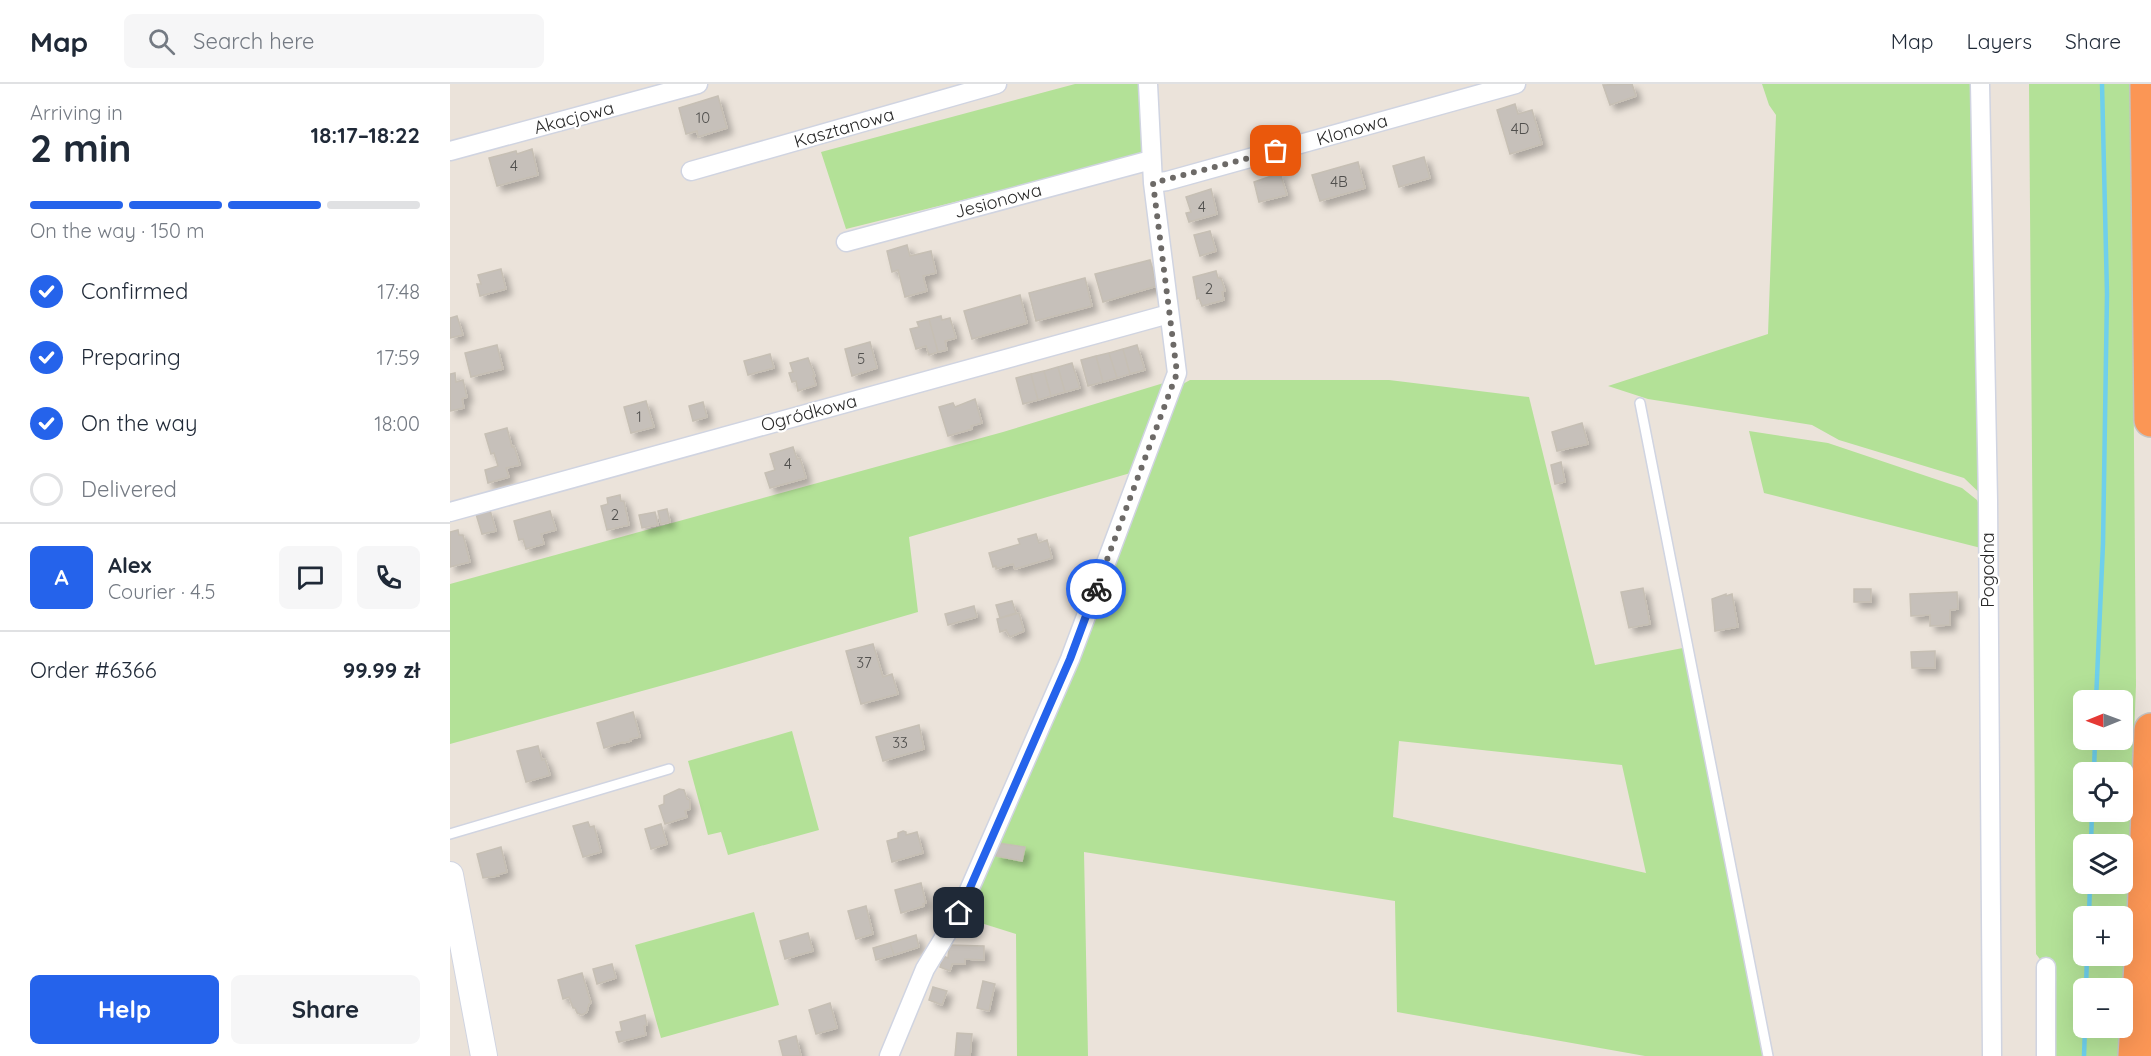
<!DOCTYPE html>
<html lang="en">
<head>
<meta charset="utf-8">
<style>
  :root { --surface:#fff; --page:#f6f6f7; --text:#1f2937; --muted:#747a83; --line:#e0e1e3; --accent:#2563eb }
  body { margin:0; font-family:Quicksand,sans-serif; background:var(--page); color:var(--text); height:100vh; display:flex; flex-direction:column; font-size:22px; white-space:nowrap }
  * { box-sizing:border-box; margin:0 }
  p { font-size:20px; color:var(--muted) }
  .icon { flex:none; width:33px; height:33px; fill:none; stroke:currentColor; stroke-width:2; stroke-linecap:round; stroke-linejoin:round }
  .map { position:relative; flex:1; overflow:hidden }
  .sheet { display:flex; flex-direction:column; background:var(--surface); width:450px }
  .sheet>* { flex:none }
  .needle { width:39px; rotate:269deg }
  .fabs { position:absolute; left:1623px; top:606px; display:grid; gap:12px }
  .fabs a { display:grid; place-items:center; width:60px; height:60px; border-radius:9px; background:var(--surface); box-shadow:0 6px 24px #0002; font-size:30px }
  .pin { position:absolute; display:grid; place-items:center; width:51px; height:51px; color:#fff; margin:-26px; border-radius:12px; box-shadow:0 3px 9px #0006 }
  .courier { position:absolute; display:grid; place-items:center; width:60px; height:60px; margin:-30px; border:4px solid #2563eb; border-radius:50%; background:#fff; color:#222; box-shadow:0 2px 8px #0007 }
  .summary em { font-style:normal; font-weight:700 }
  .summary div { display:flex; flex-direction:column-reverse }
  .summary { display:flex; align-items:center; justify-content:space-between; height:102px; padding:0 30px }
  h1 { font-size:39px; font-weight:700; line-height:45px }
  .bar { display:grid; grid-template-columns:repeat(4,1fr); gap:9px 6px; align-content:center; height:72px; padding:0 30px }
  .bar i { height:8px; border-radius:4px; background:var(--line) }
  .bar .active { background:var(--accent) }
  .bar p { grid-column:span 4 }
  .line { display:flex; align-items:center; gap:15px; padding:0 30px; border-top:2px solid var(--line) }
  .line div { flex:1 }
  .round { display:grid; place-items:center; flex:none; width:63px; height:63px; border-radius:9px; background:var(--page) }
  ol { padding:0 30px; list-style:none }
  li { display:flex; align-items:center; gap:18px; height:66px }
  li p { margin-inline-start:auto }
  li .icon { padding:6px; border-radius:50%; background:var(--accent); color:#fff; stroke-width:4 }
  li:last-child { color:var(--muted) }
  li i { width:33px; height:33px; border:3px solid var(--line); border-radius:50% }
  .cta { display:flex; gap:12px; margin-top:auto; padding:12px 30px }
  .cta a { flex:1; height:69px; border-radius:9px; background:var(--accent); color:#fff; font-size:24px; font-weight:700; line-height:69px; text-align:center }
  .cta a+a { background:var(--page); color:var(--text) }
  header { display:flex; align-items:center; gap:36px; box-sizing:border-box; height:84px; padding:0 30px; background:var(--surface); border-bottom:2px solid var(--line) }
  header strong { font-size:28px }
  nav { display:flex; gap:33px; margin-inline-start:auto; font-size:21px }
  .search { width:420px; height:54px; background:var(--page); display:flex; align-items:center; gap:15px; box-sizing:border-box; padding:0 21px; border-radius:9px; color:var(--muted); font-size:22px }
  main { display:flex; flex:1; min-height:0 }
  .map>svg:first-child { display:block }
  .green { fill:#b3e197; fill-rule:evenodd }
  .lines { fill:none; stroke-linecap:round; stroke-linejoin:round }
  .stream { stroke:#6ecfec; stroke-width:4.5 }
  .building { fill:#c6c0ba; stroke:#c6bfb4; stroke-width:1.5; filter:url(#shadow) }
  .lane-casing { stroke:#d0d4e1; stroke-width:12 }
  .street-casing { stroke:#d0d4e1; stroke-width:21 }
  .secondary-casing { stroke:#d0d4e1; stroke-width:28 }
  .highway-casing { stroke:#c3c3c3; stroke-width:36 }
  .lane { stroke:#fff; stroke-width:9 }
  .street { stroke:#fff; stroke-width:18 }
  .secondary { stroke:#fff; stroke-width:26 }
  .highway { stroke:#fb9655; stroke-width:33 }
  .done { stroke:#6d6a67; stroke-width:6; stroke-dasharray:0 10.8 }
  .route { stroke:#2563eb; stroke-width:8 }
  .labels { text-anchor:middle; stroke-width:4.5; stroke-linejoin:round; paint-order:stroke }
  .number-label { font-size:15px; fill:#504f4d }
  .street-label { font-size:18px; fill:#292929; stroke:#fff }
</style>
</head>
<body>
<header>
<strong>Map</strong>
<div class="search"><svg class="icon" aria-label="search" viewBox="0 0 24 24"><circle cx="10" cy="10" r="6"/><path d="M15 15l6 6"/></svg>Search here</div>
<nav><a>Map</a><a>Layers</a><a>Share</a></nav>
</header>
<main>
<section class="sheet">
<div class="summary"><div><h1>2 min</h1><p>Arriving in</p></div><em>18:17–18:22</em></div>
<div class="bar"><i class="active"></i><i class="active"></i><i class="active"></i><i></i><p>On the way · 150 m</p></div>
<ol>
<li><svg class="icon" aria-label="check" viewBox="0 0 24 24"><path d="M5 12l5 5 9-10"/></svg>Confirmed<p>17:48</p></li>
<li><svg class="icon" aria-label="check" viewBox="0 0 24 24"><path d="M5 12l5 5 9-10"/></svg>Preparing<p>17:59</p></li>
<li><svg class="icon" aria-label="check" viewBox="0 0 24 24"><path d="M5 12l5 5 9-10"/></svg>On the way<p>18:00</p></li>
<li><i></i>Delivered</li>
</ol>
<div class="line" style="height:108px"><b class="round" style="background:var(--accent);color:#fff">A</b><div><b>Alex</b><p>Courier · 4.5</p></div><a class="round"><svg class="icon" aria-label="chat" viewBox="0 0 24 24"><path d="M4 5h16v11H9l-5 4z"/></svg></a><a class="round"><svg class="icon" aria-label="phone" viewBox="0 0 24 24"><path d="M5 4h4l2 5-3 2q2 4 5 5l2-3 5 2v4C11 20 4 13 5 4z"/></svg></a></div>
<div class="line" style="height:78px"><div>Order #6366</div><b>99.99 zł</b></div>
<div class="cta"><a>Help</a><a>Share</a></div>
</section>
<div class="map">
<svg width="1701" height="972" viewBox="0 0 1701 972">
  <defs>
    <filter id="shadow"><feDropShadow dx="5.5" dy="5.5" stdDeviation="3" flood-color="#0004"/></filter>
  </defs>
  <rect width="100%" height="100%" fill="#ebe3da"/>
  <path class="green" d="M625 0H690L694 71 396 145 371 68Z
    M1312 0H1530L1538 417 1514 394 1389 356 1362 341 1198 315 1158 302 1318 250 1326 31 1319 21Z
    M1579 0H1681L1686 601 1673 936 1672 904H1634V944H1672L1670 972H1587L1586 883 1595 882 1586 870ZM1634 616H1672V656H1634ZM1634 688H1672V728H1634ZM1634 760H1672V800H1634ZM1634 832H1672V872H1634Z
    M740 296H939L1079 313 1145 581 1238 563 1318 972H1195L947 928 945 817 634 768 638 972H567L566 850 515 834 731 301ZM949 657 1172 681 1196 789 943 733Z
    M717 298 684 388 459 453 468 528 268 586 0 660V500L553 348Z
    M1299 347 1378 359 1512 404 1527 416 1532 426 1531 464 1314 409Z
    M342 647 369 746 278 771 271 748 258 751 238 677Z
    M304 828 329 921 211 954 185 861Z"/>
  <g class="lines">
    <path class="stream" d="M1646 616 1653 460 1657 210 1652 0
      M1644 688 1645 656
      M1641 760 1642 728
      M1639 832 1640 800
      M1636 904 1637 872
      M1634 972 1635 944"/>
  </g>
  <path class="building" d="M1182 0 1186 12 1160 21 1153 1Z
    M268 12 277 44 248 53 247 47 236 50 229 24Z
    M1065 20 1068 30 1082 26 1092 60 1060 70 1047 26Z
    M82 65 88 91 47 102 39 74 66 67 67 70Z
    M974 73 980 94 949 103 943 82Z
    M908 78 915 104 870 117 862 91Z
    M830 89 837 111 809 118 804 98Z
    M761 105 767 130 739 138 736 129 741 128 736 113Z
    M760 147 766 167 750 172 744 151Z
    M457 161 460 172 481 167 486 189 473 192 477 207 455 213 448 186 442 188 437 167Z
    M700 176 707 202 653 218 645 190Z
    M51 185 56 205 30 212 27 200H31L28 191Z
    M766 187 768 194H771L775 207 772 208 774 216 752 222 749 214 747 215 743 193Z
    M635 194 642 222 586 237 579 209Z
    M570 211 577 239 522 255 514 227Z
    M7 232 13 251 0 254V234Z
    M491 232 492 236 500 234 506 254 495 257 497 266 488 268 479 235Z
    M479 235 488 268 479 271 476 262 466 265 460 245 469 243 467 238Z
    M420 258 427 284 402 292 395 265Z
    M47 261 53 285 21 293 15 269Z
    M687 261 695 286 680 290 673 265Z
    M673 265 680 290 667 294 659 269Z
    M659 269 667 294 653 298 646 272Z
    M320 270 324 284 298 291 294 277Z
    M646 272 653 298 638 302 631 276Z
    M358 274 365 292H363L366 301 348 307 346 297 342 298 339 289 343 288 340 279Z
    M622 279 630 304 615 308 608 283Z
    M608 283 615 308 601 312 594 287Z
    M594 287 601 312 588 316 581 290Z
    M5 289 6 298 13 296 17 313 12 315 14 324 0 327V290Z
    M581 290 588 316 573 320 566 294Z
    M525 315 532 339 521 342 522 345 498 352 489 323 503 319 505 323Z
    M196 317 204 343 181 349 174 323Z
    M253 318 257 333 243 337 239 322Z
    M1132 339 1138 360 1107 367 1102 348Z
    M57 344 62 363 64 362 70 381 56 384 59 393 38 399 35 386 48 382 44 369 41 370 35 350Z
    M343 363 347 375 350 374 356 394 320 404 315 389 325 386 320 370Z
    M1111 378 1115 398 1105 400 1101 381Z
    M170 411 171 417H174L179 441 157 446 151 422 158 420 157 414Z
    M217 425 220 438 211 440 208 427Z
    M40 426 46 447 32 450 26 430Z
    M100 427 106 446 91 450 94 460 76 465 73 455 69 456 64 437Z
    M205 428 208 441 192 444 189 431Z
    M8 446 9 451H13L20 478 0 483V448Z
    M586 450 589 459 597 456 602 474 565 485 563 480 546 485V482L543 483 539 469 570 460 568 455Z
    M1193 504 1200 540 1179 544 1171 508Z
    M1404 505H1421V518H1404Z
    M1507 508 1508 525 1500 526V541L1480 542V531L1461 532 1460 510Z
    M1276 510V512L1282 510 1288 543 1265 547 1262 515Z
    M562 517 566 529 550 534 546 521Z
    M524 522 527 533 498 541 495 530Z
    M569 529 574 547 560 553 556 546 550 548 547 535Z
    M423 560 433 593 442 590 448 610 411 620 396 567Z
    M1485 567V584H1462L1461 568Z
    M183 628 190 653 180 655 181 657 173 659V658L154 664 147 639Z
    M469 641 474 665 433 677 426 653Z
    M88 662 92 676 95 675 100 691 76 698 67 667Z
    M229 705 234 706 237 715 240 716V725L235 727 237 733 215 740 209 722 214 720V712Z
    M138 738 140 743 144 742 151 768 133 773 123 742Z
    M211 740 217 760 201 765 195 745Z
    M453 747 456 748V751L467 748 473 769 442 778 437 757 448 754V749Z
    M548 759 575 763 572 777 546 772Z
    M51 763 57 788 47 791 48 792 33 794 27 770Z
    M471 799 476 819 473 820 474 822 451 829 445 806Z
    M416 822 423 850 406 855 398 827Z
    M358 849 363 867 335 875 330 857Z
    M466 851 469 863 444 871 440 859Z
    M440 859 444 871 426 876 423 864Z
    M499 861 534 862V876L515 875V880H502L500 887 490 883 493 872 498 874Z
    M162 880 166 894 147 900 143 885Z
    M132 889 141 919 139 920 137 928 132 931 127 929 125 924H123L119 913 113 915 108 896Z
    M533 897 545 900 539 927 527 924Z
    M483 903 497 907 492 921 479 916Z
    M380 919 387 944 366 950 359 926Z
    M195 931 197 941 194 942 196 951 169 958 166 948 172 947 170 938Z
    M507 949 522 950 520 972H505Z
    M346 952 351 972H333L329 957Z"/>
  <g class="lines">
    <g class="lane-casing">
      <path id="lane" d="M1190 319 1318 972
        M0 750 219 685"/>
    </g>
    <g class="street-casing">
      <path id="street" d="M1530 0 1538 417 1542 972
        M0 67 248 0
        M241 87 547 0
        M703 99 717 97 1066 0
        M396 158 701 76
        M0 428 719 230
        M1596 883V972
        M439 972 475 885 509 829 620 575 727 289 703 99 698 0"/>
    </g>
    <g class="secondary-casing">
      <path id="secondary" d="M0 791 34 972"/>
    </g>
    <g class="highway-casing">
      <path id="highway" d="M1697 0 1701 336
        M1685 972 1694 835 1701 646"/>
    </g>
    <use href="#lane" class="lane"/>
    <use href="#street" class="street"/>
    <use href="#secondary" class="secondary"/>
    <use href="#highway" class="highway"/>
  </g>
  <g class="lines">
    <path class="done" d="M646 505 727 289 703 99 826 67"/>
    <path class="route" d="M509 829 620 575 646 505"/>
  </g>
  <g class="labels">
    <g class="number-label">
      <text x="253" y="39">10</text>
      <text x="1070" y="50">4D</text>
      <text x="64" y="87">4</text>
      <text x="889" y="103">4B</text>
      <text x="752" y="128">4</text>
      <text x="759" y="210">2</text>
      <text x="411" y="280">5</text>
      <text x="189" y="338">1</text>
      <text x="338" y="385">4</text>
      <text x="165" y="436">2</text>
      <text x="414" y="584">37</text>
      <text x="450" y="664">33</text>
    </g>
    <g class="street-label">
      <text transform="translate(124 34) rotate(-15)" y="6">Akacjowa</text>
      <text transform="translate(394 44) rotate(-16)" y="6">Kasztanowa</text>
      <text transform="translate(902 46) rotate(-16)" y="6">Klonowa</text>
      <text transform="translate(548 117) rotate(-15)" y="6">Jesionowa</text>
      <text transform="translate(359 329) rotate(-15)" y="6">Ogródkowa</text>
      <text transform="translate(1538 486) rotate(-90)" y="6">Pogodna</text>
    </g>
  </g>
</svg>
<div class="fabs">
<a><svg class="needle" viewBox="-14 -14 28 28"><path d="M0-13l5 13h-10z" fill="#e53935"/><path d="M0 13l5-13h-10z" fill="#747a83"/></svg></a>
<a><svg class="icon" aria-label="locate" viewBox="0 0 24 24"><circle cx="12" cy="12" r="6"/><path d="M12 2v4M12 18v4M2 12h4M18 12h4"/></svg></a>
<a><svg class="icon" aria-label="layers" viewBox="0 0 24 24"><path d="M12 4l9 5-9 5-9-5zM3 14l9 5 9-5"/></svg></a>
<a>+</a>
<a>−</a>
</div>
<div class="pin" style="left:826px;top:67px;background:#ea580c"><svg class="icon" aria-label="bag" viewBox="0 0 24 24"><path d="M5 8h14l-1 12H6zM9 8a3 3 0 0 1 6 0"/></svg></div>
<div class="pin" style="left:509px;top:829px;background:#1f2937"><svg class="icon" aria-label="home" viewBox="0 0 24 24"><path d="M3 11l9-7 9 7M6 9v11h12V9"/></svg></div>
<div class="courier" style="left:646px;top:505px"><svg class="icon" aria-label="bike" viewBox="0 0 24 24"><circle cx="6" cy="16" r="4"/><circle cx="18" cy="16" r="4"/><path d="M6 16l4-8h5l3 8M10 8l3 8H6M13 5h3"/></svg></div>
</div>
</main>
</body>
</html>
